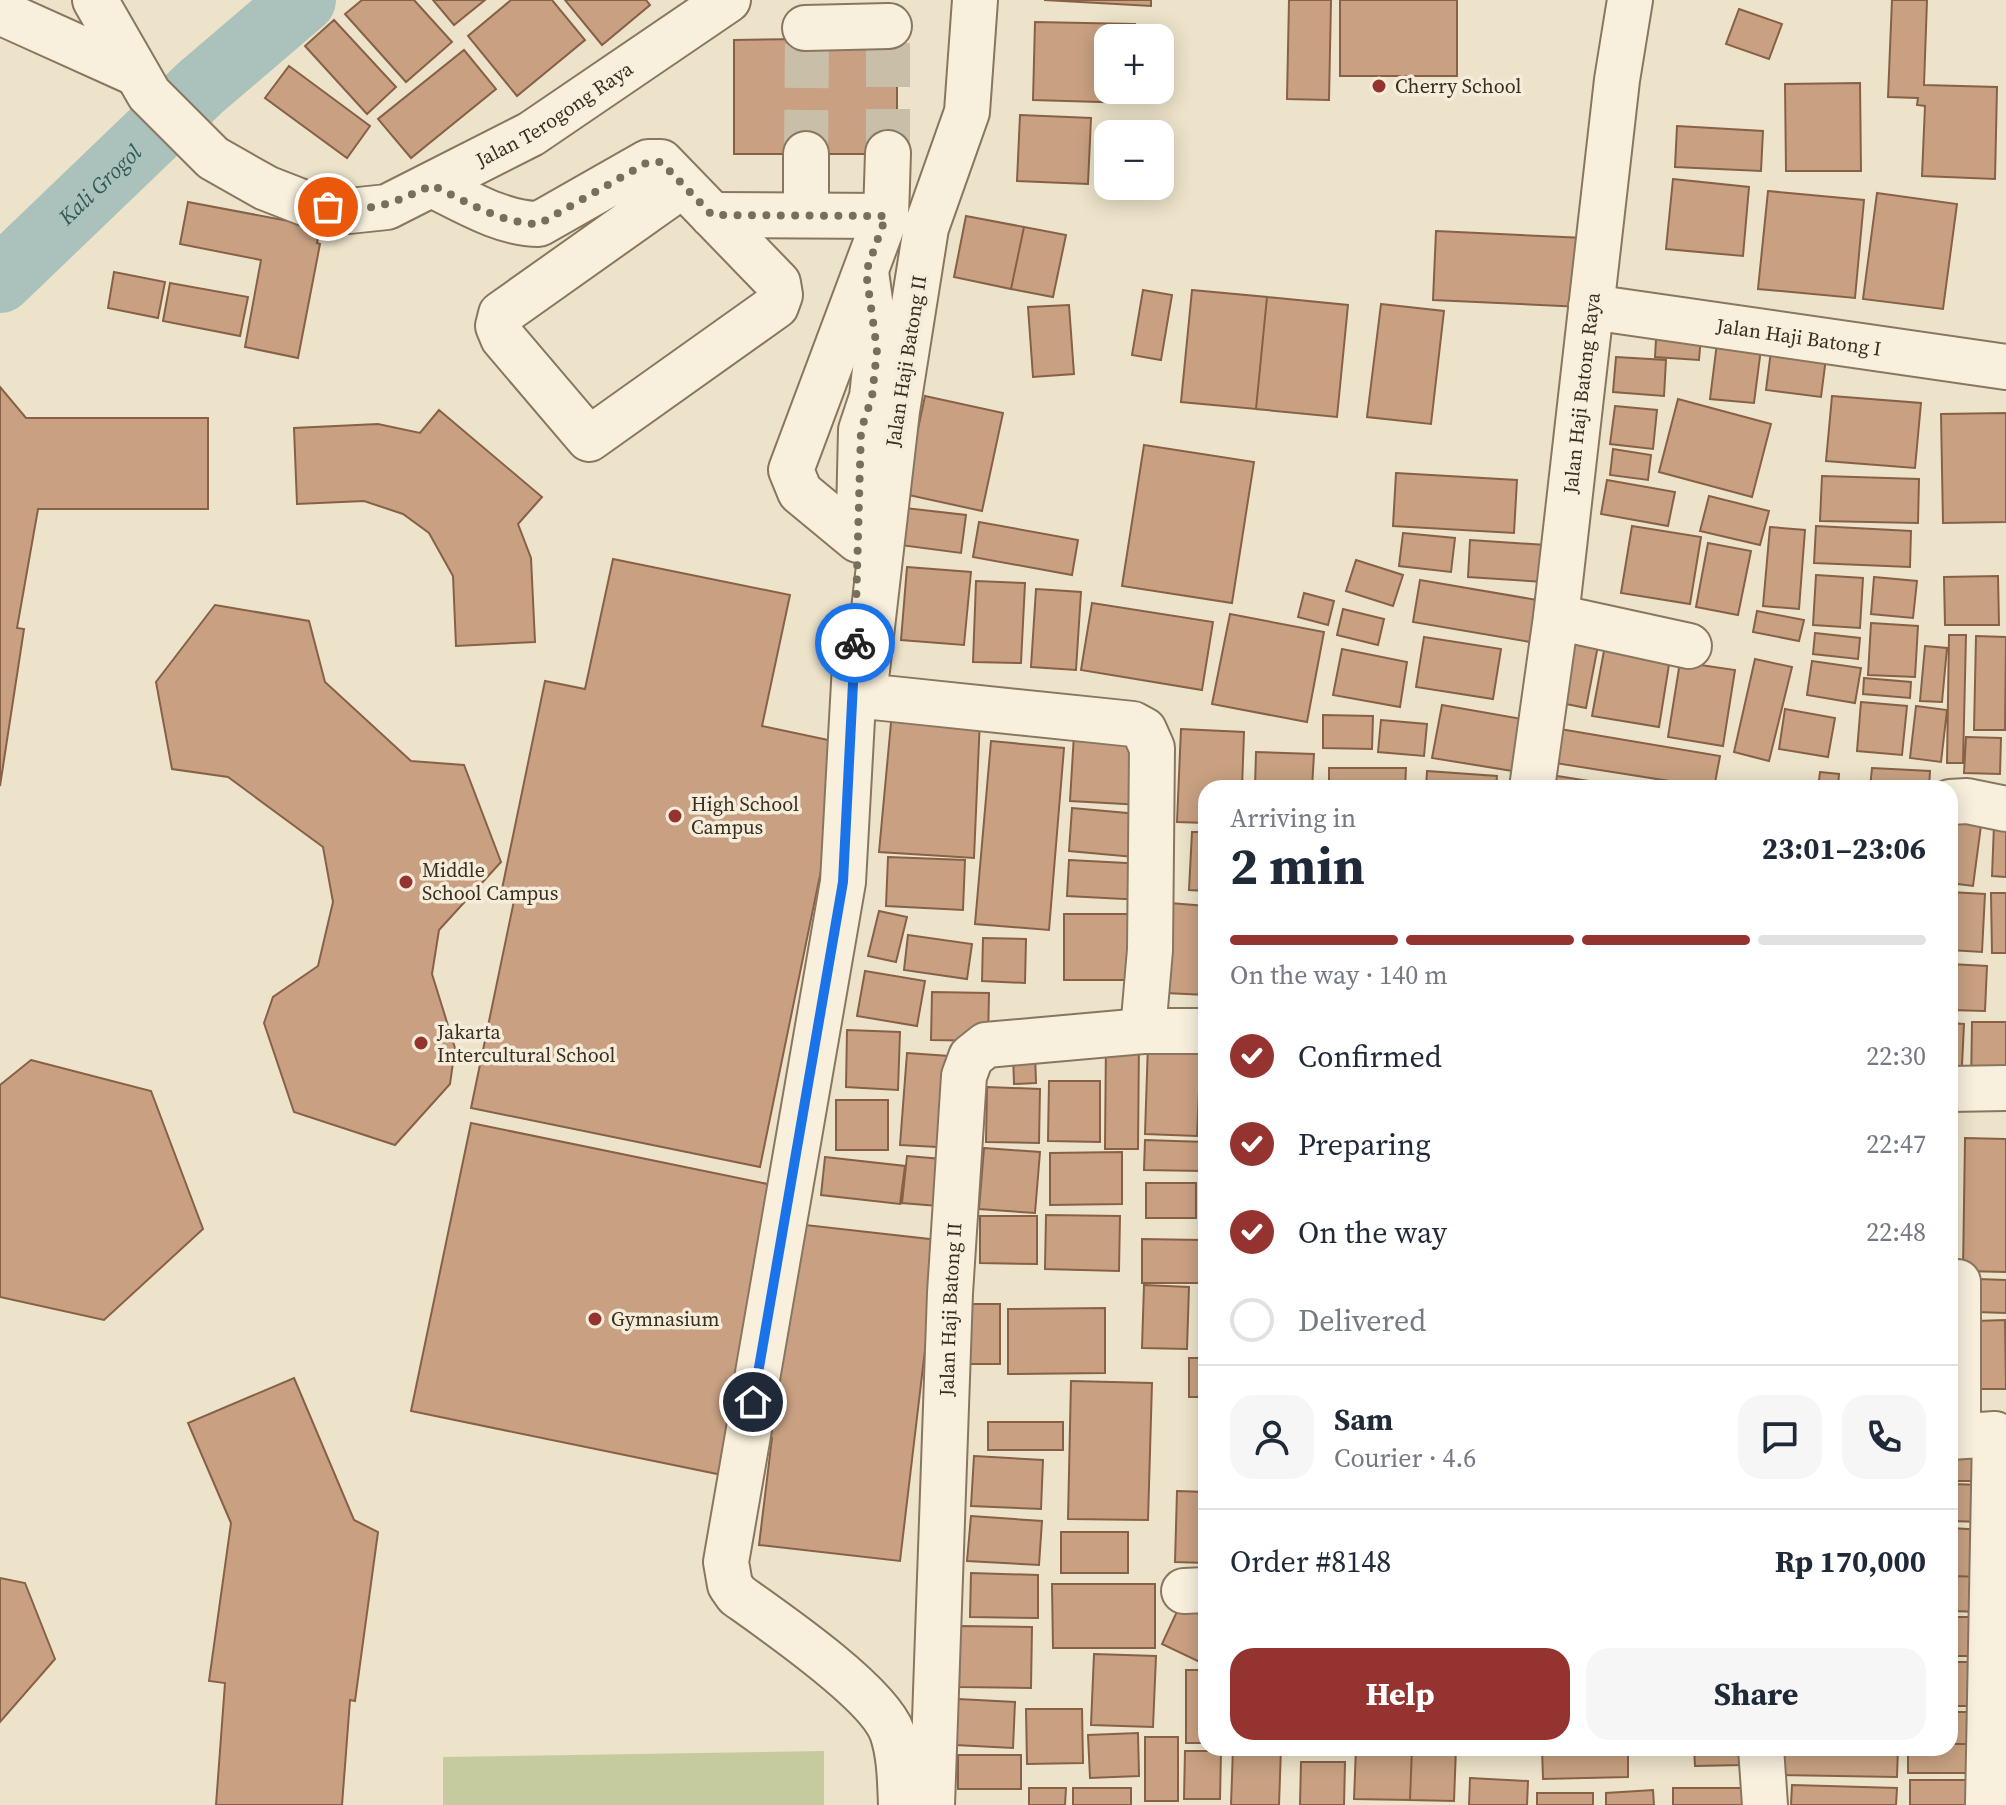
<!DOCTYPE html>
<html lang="en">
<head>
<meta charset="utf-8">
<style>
  :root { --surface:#fff; --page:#f6f6f7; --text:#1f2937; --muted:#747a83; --line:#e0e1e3; --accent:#953331 }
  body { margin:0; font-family:"Source Serif 4",serif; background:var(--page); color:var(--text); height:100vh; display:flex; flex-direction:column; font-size:30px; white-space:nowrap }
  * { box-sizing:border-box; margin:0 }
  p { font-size:26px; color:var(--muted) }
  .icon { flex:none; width:44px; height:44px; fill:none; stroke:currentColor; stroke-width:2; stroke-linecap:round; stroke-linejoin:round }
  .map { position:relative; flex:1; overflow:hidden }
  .drawer { position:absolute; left:1198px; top:780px; width:760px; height:976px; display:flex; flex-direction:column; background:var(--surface); border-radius:24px; box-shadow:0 4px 20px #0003 }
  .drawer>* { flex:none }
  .fabs { position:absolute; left:1094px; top:24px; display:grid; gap:16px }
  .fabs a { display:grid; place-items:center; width:80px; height:80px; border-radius:16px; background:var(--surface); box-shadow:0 4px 20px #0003; font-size:40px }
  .pin { position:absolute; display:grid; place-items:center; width:68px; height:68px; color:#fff; margin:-34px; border:4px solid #fff; border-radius:50%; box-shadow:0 2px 8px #0007 }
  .courier { position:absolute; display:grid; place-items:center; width:80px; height:80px; margin:-40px; border:6px solid #1a73e8; border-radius:50%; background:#fff; color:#222; box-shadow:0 2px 10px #0007 }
  .headline em { font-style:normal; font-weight:700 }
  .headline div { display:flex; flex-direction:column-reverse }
  .headline { display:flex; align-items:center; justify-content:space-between; height:136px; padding:0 32px }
  h1 { font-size:52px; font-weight:700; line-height:60px }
  .bar { display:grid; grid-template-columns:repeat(4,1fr); gap:12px 8px; align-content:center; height:96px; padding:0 32px }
  .bar i { height:10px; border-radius:6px; background:var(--line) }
  .bar .active { background:var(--accent) }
  .bar p { grid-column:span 4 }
  .line { display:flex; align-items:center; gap:20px; padding:0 32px; border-top:2px solid var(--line) }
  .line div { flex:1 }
  .round { display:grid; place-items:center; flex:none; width:84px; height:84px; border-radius:24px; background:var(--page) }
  ol { padding:0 32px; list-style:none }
  li { display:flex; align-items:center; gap:24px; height:88px }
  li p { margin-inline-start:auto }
  li .icon { padding:8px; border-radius:50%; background:var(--accent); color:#fff; stroke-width:4 }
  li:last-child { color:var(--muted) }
  li i { width:44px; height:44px; border:4px solid var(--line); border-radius:50% }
  .cta { display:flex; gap:16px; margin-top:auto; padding:16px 32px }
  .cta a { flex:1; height:92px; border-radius:24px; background:var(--accent); color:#fff; font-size:32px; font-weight:700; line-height:92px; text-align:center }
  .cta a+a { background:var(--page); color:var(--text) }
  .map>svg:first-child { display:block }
  .green { fill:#c5cb9e }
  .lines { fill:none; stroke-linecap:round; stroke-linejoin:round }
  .river { stroke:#aac2bb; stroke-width:66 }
  .building { fill:#c9a182; stroke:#876146; stroke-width:2 }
  .minor-tunnel { stroke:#c9bfa8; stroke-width:44; stroke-dasharray:44 22; stroke-linecap:butt }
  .minor-casing { stroke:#89765f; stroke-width:48 }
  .minor { stroke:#f8f0dd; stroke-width:44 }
  .done { stroke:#796d5d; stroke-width:8; stroke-dasharray:0 14.4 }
  .route { stroke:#1a73e8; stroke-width:10 }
  .poi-dot { fill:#953331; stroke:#f5edd9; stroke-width:3 }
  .labels { text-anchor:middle; stroke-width:7; stroke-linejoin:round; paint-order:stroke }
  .poi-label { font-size:20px; fill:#3a2e22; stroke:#f5edd9; text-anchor:start }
  .street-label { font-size:20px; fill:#3a2e22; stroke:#f5edd9 }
  .water-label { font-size:22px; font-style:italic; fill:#325957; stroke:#f5edd9 }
</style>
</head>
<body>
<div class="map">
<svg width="2006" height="1805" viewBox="0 0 2006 1805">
  <rect width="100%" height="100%" fill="#ede3ca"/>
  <path class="green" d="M824 1751V1805H443V1757Z"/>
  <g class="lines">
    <path class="river" id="s1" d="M0 280 200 88 303 0"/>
  </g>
  <path class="building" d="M362 0H414L452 42 406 82 345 14Z
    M433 0H485L454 25Z
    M511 0H552L585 40 517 96 468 36Z
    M565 0H646L650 5 602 45Z
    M1044 0H1151V6Z
    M1289 0H1331L1329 100 1287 99Z
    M1340 0H1457V76H1340Z
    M1892 0H1927L1924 85 1997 87 1995 179 1922 176 1925 106 1917 105 1918 98 1888 97Z
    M1739 9 1782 24 1769 59 1726 44Z
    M334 20 396 87 367 114 305 46Z
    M1035 22 1135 24V38H1108V90H1134L1133 103 1033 100Z
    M807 39 897 40V154H734V40Z
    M464 50 496 89 411 158 378 119Z
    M289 66 370 126 347 158 265 98Z
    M1860 83 1861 171H1786L1785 84Z
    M1020 115 1091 118 1088 184 1017 181Z
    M1677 126 1763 131 1761 171 1675 167Z
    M1673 179 1749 187 1743 256 1666 249Z
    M1768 191 1864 200 1855 298 1758 289Z
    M1877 193 1957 204 1943 309 1863 299Z
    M188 202 320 227 317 243 320 244 298 358 245 347 261 260 180 244Z
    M966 216 1024 227 1011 289 954 277Z
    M1024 227 1066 235 1053 297 1011 289Z
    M1436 231 1585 238 1582 307 1433 300Z
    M114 272 165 282 158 318 108 308Z
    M170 283 248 297 240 336 163 321Z
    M1143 290 1172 295 1161 360 1132 355Z
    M1192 290 1267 297 1256 409 1181 402Z
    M1267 297 1348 305 1337 417 1256 409Z
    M1381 304 1444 311 1431 424 1367 417Z
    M1069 305 1074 374 1033 377 1028 307Z
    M1657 321 1702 324 1699 360 1655 357Z
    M1718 335 1762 341 1754 403 1710 399Z
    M1772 343 1827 350 1821 397 1766 390Z
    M1616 357 1666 360 1664 396 1613 392Z
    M0 387 26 418H208V509H38L17 628 24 629 0 786Z
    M925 396 1003 413 982 511 904 494Z
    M1832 396 1921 403 1915 468 1826 461Z
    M1678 399 1771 424 1752 497 1659 472Z
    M1615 406 1657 410 1653 449 1610 444Z
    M439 410 542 497 518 524 531 558 535 642 456 646 453 576 429 533 403 514 364 501 297 504 294 428 378 424 420 433Z
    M2006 413V522L1943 523 1941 414Z
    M1144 445 1254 462 1232 603 1122 586Z
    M1613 449 1651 455 1648 480 1610 475Z
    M1396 473 1517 480 1514 533 1393 526Z
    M1822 476 1919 479 1918 523 1820 521Z
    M1607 480 1675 492 1668 526 1601 514Z
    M1709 496 1769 511 1760 545 1700 531Z
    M905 508 966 515 961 553 900 545Z
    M979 522 1078 540 1072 575 973 557Z
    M1632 526 1701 537 1690 604 1621 593Z
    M1816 526 1911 531 1910 567 1814 563Z
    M1770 527 1805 530 1799 609 1763 606Z
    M1403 533 1455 538 1451 572 1399 566Z
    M1470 540 1546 545 1544 582 1468 577Z
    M1708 543 1751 551 1738 615 1696 607Z
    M613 559 790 595 762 726 847 744 760 1167 471 1108 516 891 502 889 545 681 585 689Z
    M1356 560 1403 575 1393 606 1346 591Z
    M907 567 971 572 964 645 901 640Z
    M1816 575 1863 578 1860 628 1813 625Z
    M1998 576 1999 625H1945L1944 577Z
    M1874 577 1917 581 1913 618 1871 614Z
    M1420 580 1537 600 1530 642 1413 622Z
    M976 581 1025 583 1021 663 973 662Z
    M1036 589 1081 592 1076 670 1031 667Z
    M1304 593 1334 601 1328 625 1298 617Z
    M1092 603 1213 622 1202 690 1081 670Z
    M215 605 309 621 325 682 411 761 464 765 501 862 439 930 432 974 455 1048 450 1084 395 1145 294 1112 264 1023 273 997 318 966 333 902 323 847 228 777 172 769 156 682Z
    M1343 609 1384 619 1378 645 1337 635Z
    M1757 611 1804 620 1799 641 1753 632Z
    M1230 614 1324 632 1307 722 1212 704Z
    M1871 623 1918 626 1915 677 1868 675Z
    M1566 628 1600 635 1586 708 1551 701Z
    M1815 633 1860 638 1858 659 1813 654Z
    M1949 635H1966L1963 763H1947Z
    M1976 636 2006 637 2005 730H1974Z
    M1424 637 1501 649 1493 699 1416 687Z
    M1606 640 1671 652 1659 727 1592 716Z
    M1925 646 1947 648 1942 702 1920 701Z
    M1342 649 1407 662 1400 707 1333 695Z
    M1755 659 1792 667 1769 761 1734 752Z
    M1812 661 1861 668 1855 703 1807 695Z
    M1680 662 1735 670 1723 746 1668 737Z
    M1864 678 1911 682 1910 698 1863 694Z
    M1861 702 1907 706 1902 755 1857 751Z
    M1442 705 1528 720 1519 772 1432 758Z
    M1916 706 1947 710 1941 762 1910 758Z
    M1785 709 1835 718 1828 757 1779 749Z
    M892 712 980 718 974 858 879 852Z
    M1323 715 1373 716 1372 749 1323 748Z
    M1381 720 1427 724 1424 756 1378 752Z
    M1181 729 1244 732 1242 788H1206V823L1177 822Z
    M1560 729 1720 756 1714 788 1555 763Z
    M1074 734 1144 736 1142 805 1070 801Z
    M1966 737 2001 738 2000 774 1964 773Z
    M991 741 1064 748 1049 930 975 924Z
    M1256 752 1314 754 1312 788H1255Z
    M1329 768H1406L1405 788H1329Z
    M1872 768 1930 771 1929 788H1870Z
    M1427 771 1497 776 1496 788H1426Z
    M1820 772 1839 774 1838 788H1818Z
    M1551 775 1633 788H1549Z
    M1072 808 1149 815 1145 858 1069 851Z
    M1950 814 1982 818 1973 886 1950 883Z
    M1994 825H2006V877L1992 876Z
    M1192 832H1206V891L1189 890Z
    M888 857 965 860 963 910 886 906Z
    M1069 860 1145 864 1143 900 1067 896Z
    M1950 892 1985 894 1982 952 1950 950Z
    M1991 893H2006V953H1992Z
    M1170 903 1206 906V995L1166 993Z
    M879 911 907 917 896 962 868 956Z
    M1064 914H1139V980H1064Z
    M908 935 972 944 967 979 904 970Z
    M983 938 1026 939 1025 983 982 981Z
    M1950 964 1987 966 1985 1011 1950 1010Z
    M865 971 925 981 917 1026 857 1016Z
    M932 992 989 993 988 1041 931 1040Z
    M1972 1022H2006V1086H1971Z
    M1950 1023 1964 1024 1961 1086 1950 1085Z
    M847 1030 900 1032 898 1090 846 1087Z
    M1106 1038H1139L1138 1149H1105Z
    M1148 1043 1201 1045 1197 1136 1145 1134Z
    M907 1053 963 1057 957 1148 900 1145Z
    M1013 1053H1035L1036 1083 1014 1084Z
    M31 1060 151 1091 203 1229 104 1320 0 1297V1085Z
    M1049 1081H1100V1142L1048 1141Z
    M987 1087 1040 1089 1039 1143 986 1142Z
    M836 1100H888V1150H836Z
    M471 1123 787 1188 753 1402 775 1410 797 1224 938 1240 900 1561 759 1545 772 1438 738 1425 727 1476 411 1411Z
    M1950 1126H1954L1952 1193H1950Z
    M1965 1138 2006 1139V1272L1963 1271Z
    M1145 1140 1205 1142 1204 1171 1144 1170Z
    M984 1148 1040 1152 1035 1213 979 1209Z
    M1122 1152V1204L1050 1205V1153Z
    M907 1156 954 1160 950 1207 902 1203Z
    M825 1157 905 1166 900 1204 821 1195Z
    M1206 1177V1204H1201L1200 1178Z
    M1146 1183H1196V1218H1146Z
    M1950 1201H1955L1957 1274 1950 1275Z
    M1046 1215 1120 1216 1119 1271 1045 1269Z
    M980 1216H1037V1264L980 1263Z
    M1142 1239 1201 1240 1200 1283H1142Z
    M1978 1279 2006 1280V1313L1977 1312Z
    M1144 1285 1189 1287 1187 1349 1142 1348Z
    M958 1304H1000V1364H958Z
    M1105 1308V1373L1008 1374V1309Z
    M2005 1320 2006 1389H1977L1976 1321Z
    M1189 1358H1206V1397H1189Z
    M294 1378 354 1520 378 1532 355 1701 350 1700 342 1805H216L225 1683 209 1681 231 1523 188 1423Z
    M1071 1381 1152 1383 1148 1520 1068 1519Z
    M988 1422H1063V1450H988Z
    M1950 1441H1986V1481H1950Z
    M974 1456 1043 1460 1041 1509 971 1506Z
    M1950 1484 1985 1485 1983 1522 1950 1521Z
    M1177 1491 1206 1492V1563L1175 1562Z
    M971 1516 1042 1521 1039 1565 967 1561Z
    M1950 1528 1985 1530 1984 1577 1950 1576Z
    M1061 1532H1128V1573H1061Z
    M971 1573 1038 1575V1618L970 1617Z
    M1950 1576 1984 1577 1983 1612 1950 1611Z
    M0 1578 25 1583 55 1659 0 1722Z
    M1052 1584H1155V1648H1053Z
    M1186 1592 1206 1602V1665L1162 1644Z
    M1950 1617H1980L1979 1656H1950Z
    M960 1626 1032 1627 1031 1688 959 1687Z
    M1094 1654 1156 1656 1153 1727 1091 1725Z
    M1950 1662H1979L1978 1706H1950Z
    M1186 1670H1206V1743H1186Z
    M958 1699 1015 1702 1013 1748 955 1745Z
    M1026 1709H1082L1083 1763 1027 1764Z
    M1950 1712H1975V1744H1950Z
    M1138 1733 1139 1776 1090 1778 1088 1735Z
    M1145 1737H1178V1801H1145Z
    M1950 1744H1975V1773H1908V1748H1950Z
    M1233 1748H1281L1279 1805H1231Z
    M1356 1748H1412L1410 1800 1354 1799Z
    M1412 1748H1456L1454 1801 1410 1800Z
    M1542 1748H1628V1777L1543 1779Z
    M1694 1748H1741L1742 1765 1695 1766Z
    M1777 1748H1898L1897 1777 1777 1775Z
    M1185 1751H1221L1220 1799H1184Z
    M958 1755H1021V1789H958Z
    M1301 1762H1345L1344 1805H1300Z
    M1470 1778 1528 1781 1527 1805H1469Z
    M1910 1780H1977L1976 1805H1910Z
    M1792 1785 1897 1788 1896 1805H1791Z
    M1029 1788H1066L1065 1805H1029Z
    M1073 1788H1131V1805H1073Z
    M1673 1788H1743V1805H1673Z
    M1653 1790 1654 1805H1606V1793Z
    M1537 1793H1593V1805H1537Z"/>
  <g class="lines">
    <path class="minor-tunnel" d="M888 153V39
      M806 154 807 39"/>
    <g class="minor-casing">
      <g id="minor">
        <path id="s2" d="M95 0 149 94 213 158 266 188 307 204 349 211 387 207 531 134 728 0"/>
        <path d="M975 0 967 112 926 228 897 411 864 696 1133 724 1144 730 1152 748 1150 950 1143 1031"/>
        <path d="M0 12 133 72"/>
        <path d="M805 28 889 26"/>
        <path d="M806 154V215"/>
        <path d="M432 185C465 201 502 224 539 224L648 162H661L778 283 780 295 776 306 589 439 503 338 498 326 501 314 683 185"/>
        <path d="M712 215 886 216"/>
        <path id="s3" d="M1591 307 2006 367"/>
        <path d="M859 516 861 430 872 397 877 350 866 272"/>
        <path d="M858 540 800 492 791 470 886 216 888 153"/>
        <path d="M1556 617 1689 646"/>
        <path id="s4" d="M1532 788 1556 617 1617 80 1630 0"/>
        <path d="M1950 802 1967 801 2006 809"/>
        <path d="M1950 1089 2006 1088"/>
        <path d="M1958 1282V1436"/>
        <path d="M753 1402 843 882 855 665"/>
        <path d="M749 1429 726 1562 730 1585 737 1595C775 1622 877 1692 892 1732 900 1755 900 1781 901 1805"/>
        <path d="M1950 1437 1995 1434 1988 1805"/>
        <path d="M1184 1591 1206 1590"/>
        <path d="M1761 1748 1765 1805"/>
        <path id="s5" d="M932 1805 950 1293 964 1076 971 1057 986 1045 1143 1031H1206"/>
      </g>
    </g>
    <use href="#minor" class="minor"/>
  </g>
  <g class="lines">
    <path class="done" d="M328 207C368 214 397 202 432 185 465 201 502 224 539 224L648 162H661L712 215 886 216 866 272 877 350 872 397 861 430 855 643"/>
    <path class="route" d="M753 1402 843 882 855 643"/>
  </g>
  <g class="poi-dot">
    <circle cx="1379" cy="86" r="8"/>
    <circle cx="675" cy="816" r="8"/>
    <circle cx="406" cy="882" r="8"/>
    <circle cx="421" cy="1043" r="8"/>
    <circle cx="595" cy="1319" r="8"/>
  </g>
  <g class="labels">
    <g class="poi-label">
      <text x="1395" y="93">Cherry School</text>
      <text x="691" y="811">High School<tspan x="691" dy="23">Campus</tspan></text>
      <text x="422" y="877">Middle<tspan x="422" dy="23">School Campus</tspan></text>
      <text x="437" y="1039">Jakarta<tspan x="437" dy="23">Intercultural School</tspan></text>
      <text x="611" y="1326">Gymnasium</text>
    </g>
    <g class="street-label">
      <text dy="7" stroke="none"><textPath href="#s2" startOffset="576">Jalan Terogong Raya</textPath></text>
      <text dy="7" stroke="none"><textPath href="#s3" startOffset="210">Jalan Haji Batong I</textPath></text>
      <text transform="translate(906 361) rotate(-81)" y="7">Jalan Haji Batong II</text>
      <text dy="7" stroke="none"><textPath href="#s4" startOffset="398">Jalan Haji Batong Raya</textPath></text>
      <text dy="7" stroke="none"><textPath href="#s5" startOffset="496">Jalan Haji Batong II</textPath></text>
    </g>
    <g class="water-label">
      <text dy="8" stroke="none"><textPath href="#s1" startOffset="138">Kali Grogol</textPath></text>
    </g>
  </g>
</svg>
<div class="fabs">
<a>+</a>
<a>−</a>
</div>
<div class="pin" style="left:328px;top:207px;background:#ea580c"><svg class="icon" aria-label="bag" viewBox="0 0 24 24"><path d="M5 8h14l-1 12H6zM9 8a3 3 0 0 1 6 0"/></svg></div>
<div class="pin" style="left:753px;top:1402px;background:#1f2937"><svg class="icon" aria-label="home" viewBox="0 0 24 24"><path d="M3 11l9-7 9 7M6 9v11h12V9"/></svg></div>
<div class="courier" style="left:855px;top:643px"><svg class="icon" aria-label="bike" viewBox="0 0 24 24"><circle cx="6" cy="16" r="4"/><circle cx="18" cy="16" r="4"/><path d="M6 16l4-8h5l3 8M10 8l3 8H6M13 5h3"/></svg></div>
<section class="drawer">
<div class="headline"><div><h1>2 min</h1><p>Arriving in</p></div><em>23:01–23:06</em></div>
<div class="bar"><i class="active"></i><i class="active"></i><i class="active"></i><i></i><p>On the way · 140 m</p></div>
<ol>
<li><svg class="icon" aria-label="check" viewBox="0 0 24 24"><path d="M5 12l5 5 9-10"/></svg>Confirmed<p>22:30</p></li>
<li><svg class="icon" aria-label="check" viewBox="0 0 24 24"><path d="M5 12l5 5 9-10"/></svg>Preparing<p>22:47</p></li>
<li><svg class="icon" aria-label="check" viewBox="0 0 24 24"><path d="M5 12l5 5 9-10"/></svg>On the way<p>22:48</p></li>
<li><i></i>Delivered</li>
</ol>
<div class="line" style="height:144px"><a class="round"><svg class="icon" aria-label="person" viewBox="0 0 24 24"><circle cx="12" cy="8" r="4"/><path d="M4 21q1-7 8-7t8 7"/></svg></a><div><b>Sam</b><p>Courier · 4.6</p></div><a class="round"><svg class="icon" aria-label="chat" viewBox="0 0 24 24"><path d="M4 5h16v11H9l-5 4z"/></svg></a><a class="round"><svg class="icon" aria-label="phone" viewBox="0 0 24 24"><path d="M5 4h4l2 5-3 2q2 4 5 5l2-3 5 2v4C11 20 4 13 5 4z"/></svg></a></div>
<div class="line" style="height:104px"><div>Order #8148</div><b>Rp 170,000</b></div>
<div class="cta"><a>Help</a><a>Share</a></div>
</section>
</div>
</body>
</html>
